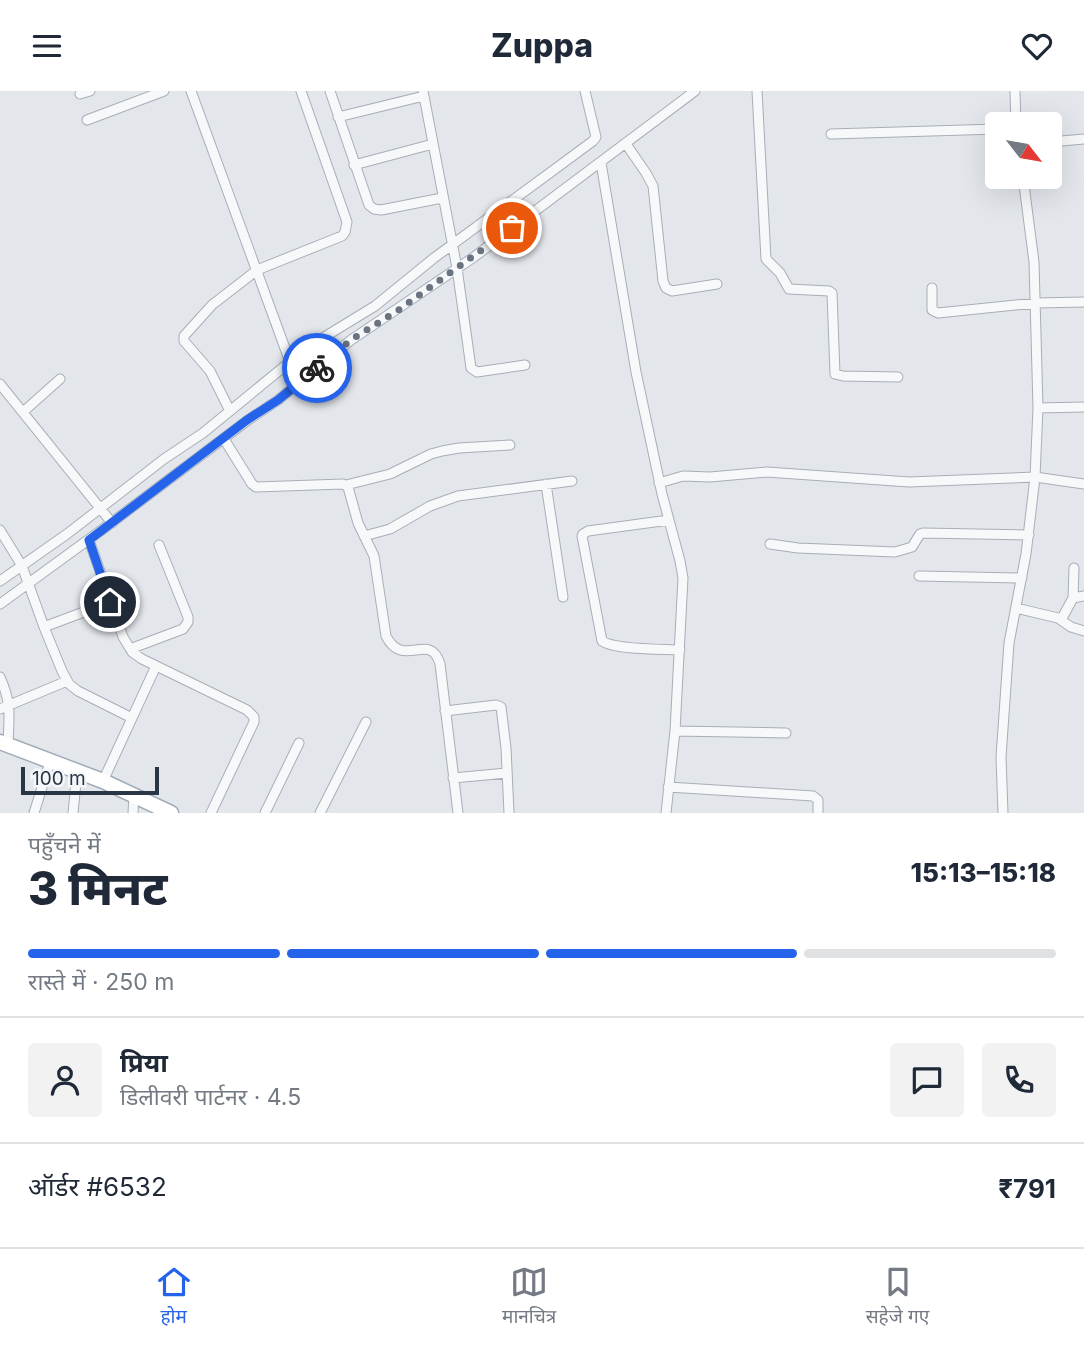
<!DOCTYPE html>
<html lang="hi">
<head>
<meta charset="utf-8">
<style>
  :root { --surface:#fff; --page:#f2f2f3; --text:#1f2937; --muted:#747a83; --line:#e0e1e3; --accent:#2563eb }
  body { margin:0; font-family:Inter,"Noto Sans Devanagari",sans-serif; background:var(--page); color:var(--text); height:100vh; display:flex; flex-direction:column; font-size:26px; white-space:nowrap }
  * { box-sizing:border-box; margin:0 }
  p { font-size:23px; color:var(--muted) }
  .icon { flex:none; width:38px; height:38px; fill:none; stroke:currentColor; stroke-width:2; stroke-linecap:round; stroke-linejoin:round }
  .map { position:relative; height:722px; overflow:hidden }
  .side { display:flex; flex-direction:column; background:var(--surface); flex:1 }
  .side>* { flex:none }
  .needle { width:46px; rotate:121deg }
  .buttons { position:absolute; left:985px; top:21px; display:grid; gap:14px }
  .buttons a { display:grid; place-items:center; width:77px; height:77px; border-radius:7px; background:var(--surface); box-shadow:0 7px 28px #0002; font-size:35px }
  .scale { position:absolute; left:21px; bottom:18px; width:138px; box-sizing:border-box; padding-left:7px; border:4px solid #293646; border-top:0; font-size:19px; line-height:24px; white-space:nowrap; color:#293646; -webkit-text-stroke:5px #f4f6f9; paint-order:stroke }
  .pin { position:absolute; display:grid; place-items:center; width:60px; height:60px; color:#fff; margin:-30px; border:4px solid #fff; border-radius:50%; box-shadow:0 2px 7px #0007 }
  .courier { position:absolute; display:grid; place-items:center; width:70px; height:70px; margin:-35px; border:5px solid #2563eb; border-radius:50%; background:#fff; color:#222; box-shadow:0 2px 9px #0007 }
  .head em { font-style:normal; font-weight:800 }
  .head div { display:flex; flex-direction:column-reverse }
  .head { display:flex; align-items:center; justify-content:space-between; height:119px; padding:0 28px }
  h1 { font-size:46px; font-weight:800; line-height:52px }
  .bar { display:grid; grid-template-columns:repeat(4,1fr); gap:10px 7px; align-content:center; height:84px; padding:0 28px }
  .bar i { height:9px; border-radius:5px; background:var(--line) }
  .bar .active { background:var(--accent) }
  .bar p { grid-column:span 4 }
  .line { display:flex; align-items:center; gap:18px; padding:0 28px; border-top:2px solid var(--line) }
  .line div { flex:1 }
  .round { display:grid; place-items:center; flex:none; width:74px; height:74px; border-radius:7px; background:var(--page) }
  header { display:flex; justify-content:space-between; align-items:center; height:91px; padding:0 28px; background:var(--surface); font-size:32px; font-weight:800 }
  .menu { display:flex; justify-content:space-around; align-items:center; height:98px; border-top:2px solid var(--line); background:var(--surface); font-size:19px; color:var(--muted) }
  .menu a { display:grid; justify-items:center; gap:4px }
  .menu .active { color:var(--accent) }
  .map>svg:first-child { display:block }
  .lines { fill:none; stroke-linecap:round; stroke-linejoin:round }
  .minor-casing { stroke:#a7aeb7; stroke-width:11 }
  .primary-casing { stroke:#a2acb9; stroke-width:17 }
  .minor { stroke:#f7f8fa; stroke-width:9 }
  .primary { stroke:#fff; stroke-width:14 }
  .done { stroke:#6a7480; stroke-width:7; stroke-dasharray:0 12.6 }
  .route { stroke:#2563eb; stroke-width:9 }
</style>
</head>
<body>
<header><svg class="icon" aria-label="menu" viewBox="0 0 24 24"><path d="M4 6h16M4 12h16M4 18h16"/></svg>Zuppa<svg class="icon" aria-label="heart" viewBox="0 0 24 24"><path d="M12 20l-8-8c-3-5 5-10 8-4 3-6 11-1 8 4z"/></svg></header>
<div class="map">
<svg width="1084" height="722" viewBox="0 0 1084 722">
  <rect width="100%" height="100%" fill="#e3e7ec"/>
  <g class="lines">
    <g class="minor-casing">
      <path id="minor" d="M191 0 290 271 300 291
        M330 0 369 114 374 118 381 119 442 107
        M423 0 457 177 471 277 477 281 525 274
        M757 0 766 168 780 182 789 198 829 200 832 202 835 283 843 285 898 286
        M1015 0 1016 33
        M80 3 90 0
        M338 26 424 5
        M87 29 164 0
        M831 43 998 38
        M1050 51 1084 48
        M626 53 646 82 653 95 663 190 666 197 672 200 717 193
        M601 72 636 281 662 403 680 470 683 487 675 640 666 722
        M354 74 433 53
        M932 197V219L938 222 1036 212 1084 211
        M0 293 112 432
        M1038 317 1084 316
        M230 320 210 280 184 250V245L212 214 257 179 342 145 345 141 347 131 301 0
        M23 321 60 288
        M224 348 252 393 256 396 343 393 348 396 358 432 374 465 386 545C403 579 430 539 440 573L458 722
        M659 392 683 385 710 386 767 381 909 391 1035 386 1084 393
        M546 393 563 506
        M346 394 390 383 431 363 442 360 459 357 510 354
        M669 429 588 440 583 443 582 445 602 550C615 559 662 558 680 559
        M0 439 22 475 44 536 62 580 69 593 78 600 132 627
        M364 445 390 438 430 415 458 405 572 390
        M89 449 123 546 132 561 142 568 247 619 254 626V631L211 722
        M770 453 798 457 895 461 912 456 920 443 923 442 1029 444
        M919 485 1022 487
        M0 490 67 443 164 368 203 342 308 256 375 215 434 167 593 50 596 46 585 0
        M1073 507 1084 505
        M0 513 103 438 248 329 278 309 351 249 474 166 695 0
        M1016 517 1058 527 1071 536 1084 540
        M1061 529 1073 507 1074 477
        M44 536 110 511
        M130 558 183 538 188 531V526L159 454
        M0 586C12 613 9 625 8 653
        M0 618 67 590
        M445 620 496 614 501 616 506 657 509 722
        M675 640 786 642
        M453 687 507 682
        M103 690 156 575
        M668 696 813 705 818 709V722
        M34 722 50 671
        M73 722 77 681
        M133 722 134 705
        M265 722 299 652
        M320 722 366 631
        M1003 722 1001 666 1009 552 1026 463 1035 386 1038 317 1034 171 1023 86"/>
    </g>
    <g class="primary-casing">
      <path id="primary" d="M0 651 103 690 171 722"/>
    </g>
    <use href="#minor" class="minor"/>
    <use href="#primary" class="primary"/>
  </g>
  <g class="lines">
    <path class="done" d="M317 277 351 249 400 218 512 137"/>
    <path class="route" d="M110 511 89 449 247 329 278 309 317 277"/>
  </g>
</svg>
<div class="buttons">
<a><svg class="needle" viewBox="-14 -14 28 28"><path d="M0-13l5 13h-10z" fill="#e53935"/><path d="M0 13l5-13h-10z" fill="#747a83"/></svg></a>
</div>
<div class="scale">100 m</div>
<div class="pin" style="left:512px;top:137px;background:#ea580c"><svg class="icon" aria-label="bag" viewBox="0 0 24 24"><path d="M5 8h14l-1 12H6zM9 8a3 3 0 0 1 6 0"/></svg></div>
<div class="pin" style="left:110px;top:511px;background:#1f2937"><svg class="icon" aria-label="home" viewBox="0 0 24 24"><path d="M3 11l9-7 9 7M6 9v11h12V9"/></svg></div>
<div class="courier" style="left:317px;top:277px"><svg class="icon" aria-label="bike" viewBox="0 0 24 24"><circle cx="6" cy="16" r="4"/><circle cx="18" cy="16" r="4"/><path d="M6 16l4-8h5l3 8M10 8l3 8H6M13 5h3"/></svg></div>
</div>
<section class="side">
<div class="head"><div><h1>3 मिनट</h1><p>पहुँचने में</p></div><em>15:13–15:18</em></div>
<div class="bar"><i class="active"></i><i class="active"></i><i class="active"></i><i></i><p>रास्ते में · 250 m</p></div>
<div class="line" style="height:126px"><a class="round"><svg class="icon" aria-label="person" viewBox="0 0 24 24"><circle cx="12" cy="8" r="4"/><path d="M4 21q1-7 8-7t8 7"/></svg></a><div><b>प्रिया</b><p>डिलीवरी पार्टनर · 4.5</p></div><a class="round"><svg class="icon" aria-label="chat" viewBox="0 0 24 24"><path d="M4 5h16v11H9l-5 4z"/></svg></a><a class="round"><svg class="icon" aria-label="phone" viewBox="0 0 24 24"><path d="M5 4h4l2 5-3 2q2 4 5 5l2-3 5 2v4C11 20 4 13 5 4z"/></svg></a></div>
<div class="line" style="height:91px"><div>ऑर्डर #6532</div><b>₹791</b></div>
</section>
<nav class="menu">
<a class="active"><svg class="icon" aria-label="home" viewBox="0 0 24 24"><path d="M3 11l9-7 9 7M6 9v11h12V9"/></svg>होम</a>
<a><svg class="icon" aria-label="map" viewBox="0 0 24 24"><path d="M3 6l6-2 6 2 6-2v14l-6 2-6-2-6 2zM9 4v14M15 6v14"/></svg>मानचित्र</a>
<a><svg class="icon" aria-label="saved" viewBox="0 0 24 24"><path d="M7 4h10v16l-5-4-5 4z"/></svg>सहेजे गए</a>
</nav>
</body>
</html>
